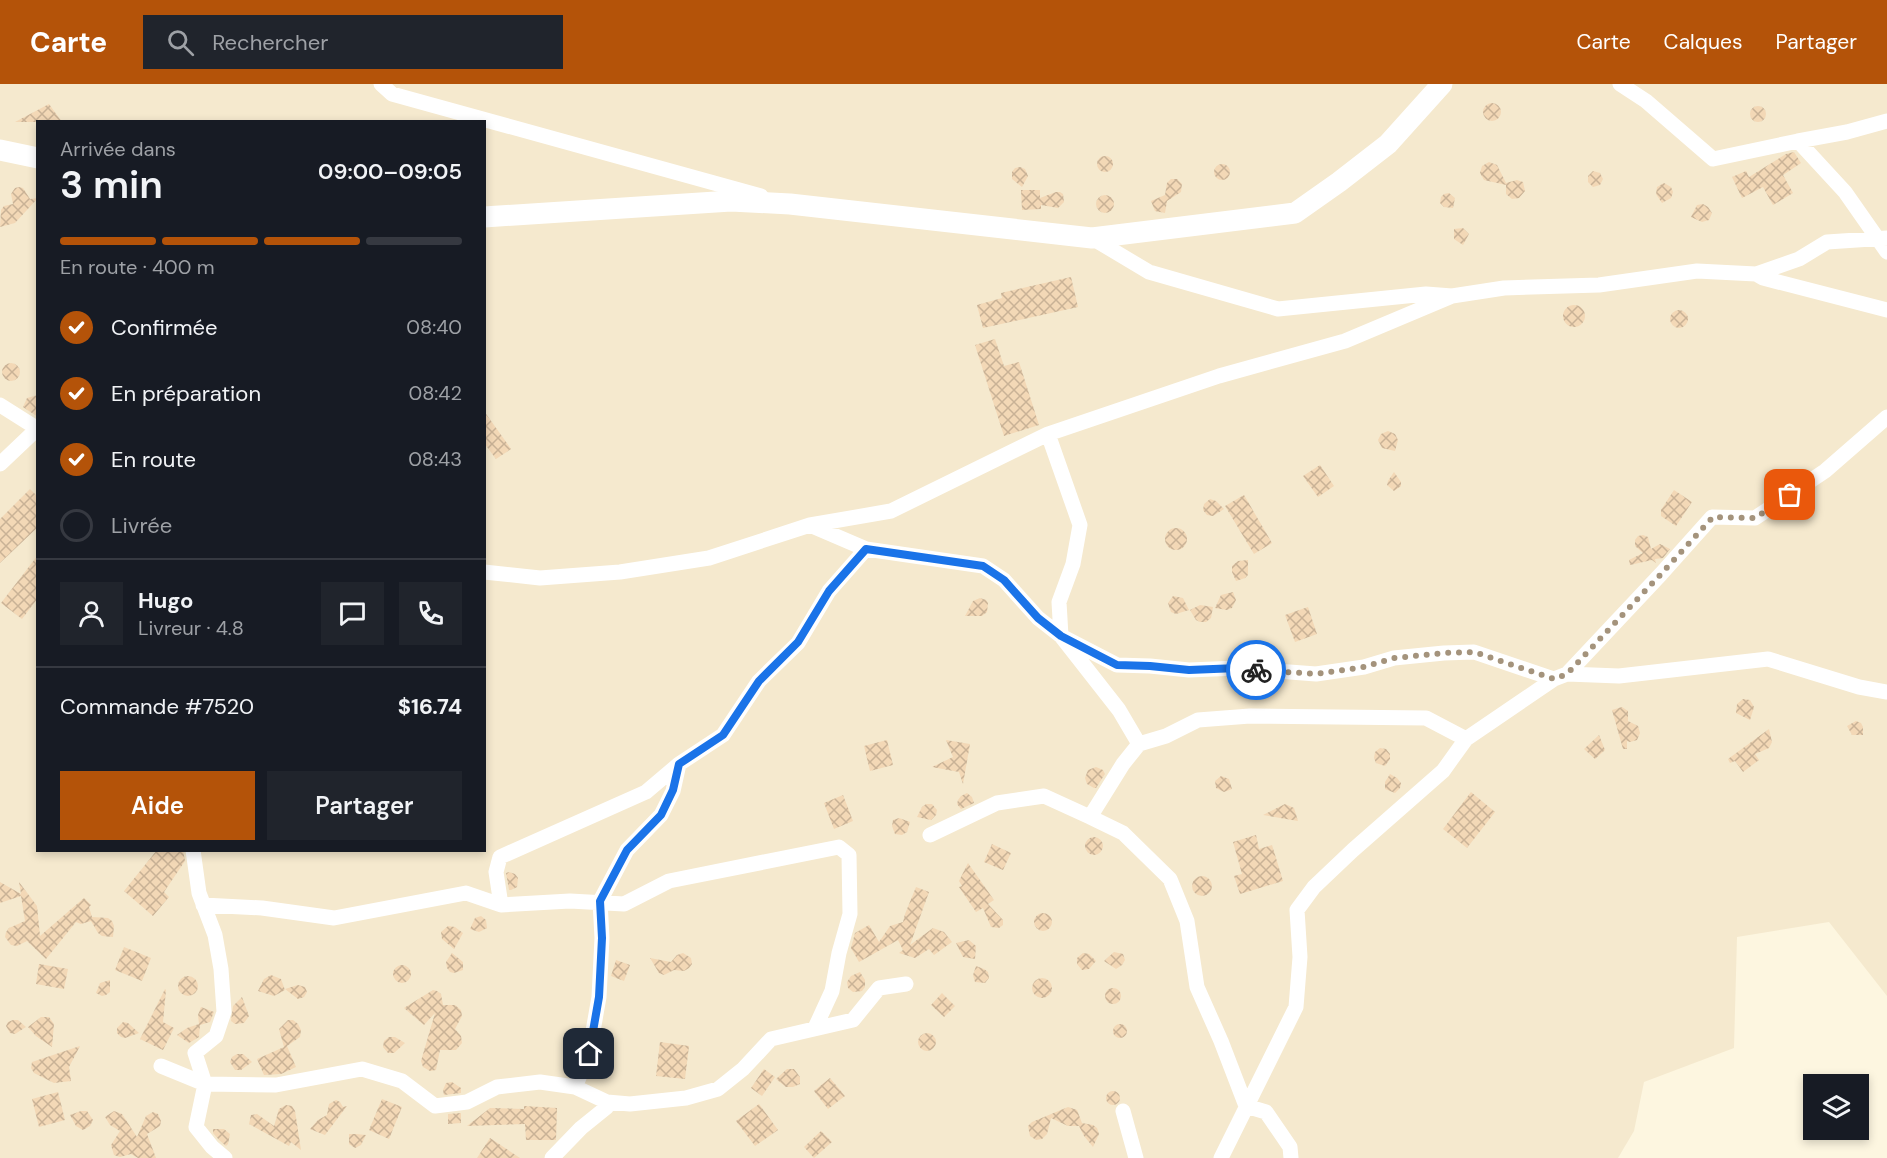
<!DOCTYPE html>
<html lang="fr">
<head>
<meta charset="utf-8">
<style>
  :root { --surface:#171b24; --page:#20242c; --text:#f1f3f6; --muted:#9ea1a6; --line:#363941; --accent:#b45309 }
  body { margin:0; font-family:"DM Sans",sans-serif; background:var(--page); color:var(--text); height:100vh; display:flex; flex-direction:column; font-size:22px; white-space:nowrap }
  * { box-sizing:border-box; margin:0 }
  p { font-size:20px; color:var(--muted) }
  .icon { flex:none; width:33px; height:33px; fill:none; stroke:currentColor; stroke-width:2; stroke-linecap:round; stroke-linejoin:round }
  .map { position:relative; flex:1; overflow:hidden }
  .details { position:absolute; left:36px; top:36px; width:450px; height:732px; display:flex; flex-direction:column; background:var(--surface); border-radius:0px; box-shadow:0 3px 9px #0003 }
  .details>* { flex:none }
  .controls { position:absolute; left:1803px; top:990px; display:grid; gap:12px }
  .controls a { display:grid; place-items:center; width:66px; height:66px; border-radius:0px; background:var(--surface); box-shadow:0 3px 9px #0003; font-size:30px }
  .pin { position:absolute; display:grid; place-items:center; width:51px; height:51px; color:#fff; margin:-26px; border-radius:12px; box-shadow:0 3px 9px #0006 }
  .courier { position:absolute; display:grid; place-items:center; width:60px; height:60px; margin:-30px; border:4px solid #1a73e8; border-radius:50%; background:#fff; color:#222; box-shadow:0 2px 8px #0007 }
  .head em { font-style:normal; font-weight:600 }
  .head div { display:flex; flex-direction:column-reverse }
  .head { display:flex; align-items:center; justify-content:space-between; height:102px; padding:0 24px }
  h1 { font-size:39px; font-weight:600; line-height:45px }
  .bar { display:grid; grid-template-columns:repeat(4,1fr); gap:9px 6px; align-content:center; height:72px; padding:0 24px }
  .bar i { height:8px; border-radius:4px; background:var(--line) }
  .bar .selected { background:var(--accent) }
  .bar p { grid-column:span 4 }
  .line { display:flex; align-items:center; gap:15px; padding:0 24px; border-top:2px solid var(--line) }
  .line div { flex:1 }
  .round { display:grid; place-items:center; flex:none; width:63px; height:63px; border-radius:0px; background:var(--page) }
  ol { padding:0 24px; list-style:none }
  li { display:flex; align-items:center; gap:18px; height:66px }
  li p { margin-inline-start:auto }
  li .icon { padding:6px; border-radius:50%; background:var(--accent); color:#fff; stroke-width:4 }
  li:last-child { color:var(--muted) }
  li i { width:33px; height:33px; border:3px solid var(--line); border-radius:50% }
  .cta { display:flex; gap:12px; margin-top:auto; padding:12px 24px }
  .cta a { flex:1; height:69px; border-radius:0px; background:var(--accent); color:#fff; font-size:24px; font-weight:600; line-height:69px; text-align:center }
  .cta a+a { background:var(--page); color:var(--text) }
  header { display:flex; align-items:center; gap:36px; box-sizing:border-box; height:84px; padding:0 30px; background:var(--accent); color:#fff }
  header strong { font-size:28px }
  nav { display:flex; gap:33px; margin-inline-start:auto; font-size:21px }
  .search { width:420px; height:54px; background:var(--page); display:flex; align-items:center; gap:15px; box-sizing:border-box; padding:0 21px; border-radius:0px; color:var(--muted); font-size:22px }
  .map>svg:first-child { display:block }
  .residential { fill:#f5e9ce; fill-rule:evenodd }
  .building { fill:url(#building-cross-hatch) }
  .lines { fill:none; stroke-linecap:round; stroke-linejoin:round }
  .street { stroke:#fff; stroke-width:15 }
  .secondary { stroke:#fff; stroke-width:21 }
  .done { stroke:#a4937c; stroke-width:6; stroke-dasharray:0 10.8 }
  .route { stroke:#1a73e8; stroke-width:8 }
</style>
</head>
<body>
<header>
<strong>Carte</strong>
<div class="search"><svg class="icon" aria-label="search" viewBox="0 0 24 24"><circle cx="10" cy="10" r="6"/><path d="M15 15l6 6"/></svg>Rechercher</div>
<nav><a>Carte</a><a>Calques</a><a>Partager</a></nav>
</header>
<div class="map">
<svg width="1887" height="1074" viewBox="0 0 1887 1074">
  <defs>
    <pattern id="building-cross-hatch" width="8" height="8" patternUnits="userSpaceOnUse" patternTransform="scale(1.5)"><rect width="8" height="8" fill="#f3d8b6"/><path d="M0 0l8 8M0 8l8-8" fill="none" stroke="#c9b296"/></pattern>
  </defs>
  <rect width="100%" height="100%" fill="#fdf6e0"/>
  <path class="residential" d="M0 0H1887V912L1829 838 1737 853 1734 964 1644 998 1634 1047 1618 1074H0ZM38 38H484V766H38Z"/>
  <path class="building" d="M1483 28a9 9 0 1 1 18 0a9 9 0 1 1-18 0Z
    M49 20 62 38H15Z
    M1750 30a8 8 0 1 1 16 0a8 8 0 1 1-16 0Z
    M1794 68 1801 79 1783 91 1793 109 1773 121 1763 103 1742 114 1732 93 1746 87 1749 93 1786 70Z
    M1097 80a8 8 0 1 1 16 0a8 8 0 1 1-16 0Z
    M1489 78 1497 81 1506 99 1517 96 1523 98 1525 107 1519 114 1512 115 1506 110V101L1484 96 1480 89 1482 82Z
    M1214 88a8 8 0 1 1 16 0a8 8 0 1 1-16 0Z
    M1020 83 1025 85 1028 92 1022 103 1012 95V88L1015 84Z
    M1593 87 1600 89 1603 95 1600 101 1593 103 1588 98V92Z
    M1171 95H1177L1182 100 1181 108 1167 117 1165 129 1155 127 1151 117 1165 111 1167 99Z
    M1664 99 1671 103 1673 108 1671 114 1662 119 1656 110 1657 103Z
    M19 103 23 104 30 115 38 114 15 139 0 143 1 126 4 122 13 120 11 110 15 104Z
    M1021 106H1040V114L1056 108H1060L1063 110 1064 118 1058 124 1041 121V125L1022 126Z
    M1449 109 1455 114 1453 124 1444 123 1440 119 1441 113 1444 110Z
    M1096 120a9 9 0 1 1 18 0a9 9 0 1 1-18 0Z
    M1703 120 1708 123 1712 129 1709 136 1702 138 1691 133 1697 121Z
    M1463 144 1469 150 1463 161 1454 155V145Z
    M1071 193 1078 223 983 244 977 221 1002 214 1001 209Z
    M1563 232a11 11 0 1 1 22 0a11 11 0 1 1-22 0Z
    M1670 235a9 9 0 1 1 18 0a9 9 0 1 1-18 0Z
    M995 255 1004 282 1019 278 1039 341 1004 352 975 261Z
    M2 288a9 9 0 1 1 18 0a9 9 0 1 1-18 0Z
    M38 311V333L23 323 27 314Z
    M484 327 511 365 496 375 484 359Z
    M1388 347 1395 350 1398 356 1395 367 1382 364 1378 356 1381 350Z
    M1320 381 1334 402 1318 413 1303 392Z
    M1394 388 1401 398V402L1394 407 1387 401 1388 397Z
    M30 405 38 413V443L0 479V435Z
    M1674 406 1692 418 1676 442 1661 432V426Z
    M1244 411 1272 459 1254 470 1225 422Z
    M1210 415 1216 417 1224 425 1213 432 1207 431 1203 426 1204 420Z
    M1165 455a11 11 0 1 1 22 0a11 11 0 1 1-22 0Z
    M1643 451 1648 453 1651 465 1660 460 1670 465 1663 474 1655 475 1656 479 1652 476 1630 481 1629 476 1643 469 1635 462V456L1638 452Z
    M38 471V514L22 535 1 519Z
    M1248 476V491L1245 494 1236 497 1232 488V482L1238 477Z
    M1233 508 1236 516 1232 524 1227 526 1215 524 1221 511Z
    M1173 512 1183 514 1189 526 1176 530 1171 528 1168 519Z
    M980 514 986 516 988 519 987 528 982 532H965L973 517Z
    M1200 521 1213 523 1211 534 1206 538H1200L1196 536 1190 526Z
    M1308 523 1317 550 1295 558 1285 531Z
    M1743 615 1750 616 1754 623 1750 636 1736 629 1737 620Z
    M1622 623 1628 627V637L1638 642 1640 649 1637 656 1630 658 1627 657V665H1623L1612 626Z
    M1856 637 1861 639 1863 643V651H1852L1847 642Z
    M1769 645 1772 658 1769 664 1755 670 1759 676 1743 688 1735 677 1730 679 1728 675Z
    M1599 651 1605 666 1595 675 1584 665Z
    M887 656 893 681 870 687 864 662Z
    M946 656 970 660 963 700 959 688 932 683 953 673Z
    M1380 664 1386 665 1390 670V675L1385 682 1376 679 1374 674 1375 668Z
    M1096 683 1103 686 1105 690 1096 704H1094L1087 700 1085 694 1088 686Z
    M1390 690 1397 694 1401 699 1400 704 1395 709 1385 705V698Z
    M1221 692 1229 695 1232 705 1224 708 1216 704 1215 697Z
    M1471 708 1495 728 1467 764 1443 745Z
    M967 709 972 713 974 719 961 725 957 720 958 716 961 712Z
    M843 711 853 737 834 745 824 719Z
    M926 720H932L937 726 936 731 931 736 917 733 922 723Z
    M1285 720 1294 724 1298 737 1263 731Z
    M899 734 910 738 907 748 902 751 895 750 892 742 893 736Z
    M1256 751 1259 765 1272 761 1283 797 1240 810 1234 792 1242 790 1233 758Z
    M1085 762a9 9 0 1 1 18 0a9 9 0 1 1-18 0Z
    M992 760 1011 769 1003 786 984 778Z
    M157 766H183L185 777 164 808 169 813 153 832 124 807Z
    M968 779 994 816 988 820 1003 836V841L999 844 991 843 983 824 976 828 959 803 962 802 959 797Z
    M509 788 515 790 518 794 517 803 511 806H509L506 789Z
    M1192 802a10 10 0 1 1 20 0a10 10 0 1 1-20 0Z
    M0 798 21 810 19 798 37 822 40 852 84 814 91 821 89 823 92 833 108 834 112 837 114 842 113 853 102 852 98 849 91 837 81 840 76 838 46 875 27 857 17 862 11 861 5 853 6 848 9 844 25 837 21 812 0 819Z
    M916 803 929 808 910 861 933 844 944 848 952 858 934 871 929 865 915 874 899 869 903 866 898 856 859 878 851 864 855 849 869 841 879 858 890 842 903 838 905 830Z
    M1034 838a9 9 0 1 1 18 0a9 9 0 1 1-18 0Z
    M481 832 486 836 487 844 479 848 470 845 475 834Z
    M448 842 455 843 463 849 454 865 442 855 441 848Z
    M969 856 976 862 975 875 963 873 956 859Z
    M124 863 151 874 142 897 115 886Z
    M1114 868 1123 870 1125 876 1122 881 1116 885 1104 877Z
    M452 869 463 878V886L454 889 450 888 447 884 446 878Z
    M683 869 691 874 692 880 689 884 684 887 674 886 664 891 659 889 650 874 671 878 677 871Z
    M1083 869 1089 870 1096 877 1089 885 1082 886 1077 880V874Z
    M616 876 630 881 624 897 611 892Z
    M39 880 68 885 64 905 36 900Z
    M393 890a9 9 0 1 1 18 0a9 9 0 1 1-18 0Z
    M976 882 984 885 988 888 989 894 985 899 975 898 973 891Z
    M860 888 865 896V903L862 907 853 908 848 904 847 898 851 892Z
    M271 891 281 895 285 906 274 912 258 907 264 895Z
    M178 902a10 10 0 1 1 20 0a10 10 0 1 1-20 0Z
    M1032 904a10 10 0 1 1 20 0a10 10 0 1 1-20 0Z
    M110 896V908L106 911 102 912 96 909 100 899Z
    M298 901 305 903 307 908 304 913 298 915 285 905Z
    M1105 912a8 8 0 1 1 16 0a8 8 0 1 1-16 0Z
    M165 905 166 906 163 938 174 944 163 966 140 955Z
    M433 906 437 907 441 910 443 921H455L461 926 462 932 455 945 461 952 462 959 456 966H440L436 986 430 987 423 983 421 977 435 929 424 941 404 924Z
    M942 909 955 922 944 933 931 921Z
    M242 913 249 932 244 939 235 940 231 937 233 922Z
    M201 923 214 928 210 938 200 941 199 953 189 959 177 951 187 944 199 940 198 931Z
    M41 933H49L54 940 52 963 36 952 28 943Z
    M13 936H18L26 943 15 950 10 949 6 942 8 938Z
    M288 936H293L298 940 301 946 300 953 287 962 296 983 281 990 264 991 257 975 284 963 279 945Z
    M123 938 128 939 139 949 125 954 121 953 117 949V944Z
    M1113 947a7 7 0 1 1 14 0a7 7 0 1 1-14 0Z
    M918 958a9 9 0 1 1 18 0a9 9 0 1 1-18 0Z
    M389 953H395L405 959 394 969H388L383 963 384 957Z
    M660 958 689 962 685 995 656 992Z
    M80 962 69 983 71 997 54 999 34 989 31 984 32 978Z
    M237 970H243L252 978 241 986H235L230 978 232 973Z
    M764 985 775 993 762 1012 751 1004Z
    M787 985H794L800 993V1000L793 1003H786L776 995Z
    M830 994 845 1012 828 1025 814 1007Z
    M452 998 461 1004V1009L444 1011 443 1006 446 999Z
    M1106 1014a7 7 0 1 1 14 0a7 7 0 1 1-14 0Z
    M58 1008 65 1036 39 1043 32 1015Z
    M382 1015 402 1023 389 1055 369 1046Z
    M336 1016 340 1018 343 1023 347 1022 325 1051 310 1045 318 1036 327 1031 329 1020Z
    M759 1020 778 1046 755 1062 736 1037Z
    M286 1021 292 1022 295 1027 301 1066 291 1058 289 1062 249 1040 251 1031 257 1030 274 1042 279 1025Z
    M524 1022 557 1024 556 1056H526L525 1040 467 1042 490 1024 524 1025Z
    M1068 1023 1077 1026 1082 1039 1093 1041 1097 1044 1099 1050 1093 1063 1084 1052 1079 1042H1068L1051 1034 1047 1050 1042 1055 1036 1056 1030 1052 1028 1042 1032 1038Z
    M81 1027H87L93 1036 90 1042 83 1046 76 1042 70 1031Z
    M114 1027 122 1030 137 1053 146 1032 153 1028 158 1030 161 1037 160 1042 147 1050 156 1074H138L131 1070 120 1073 114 1071 111 1061 120 1047 110 1041 105 1033Z
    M461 1029V1039L448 1040V1030Z
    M213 1045H224L230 1050 228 1060 226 1062 219 1056 213 1049Z
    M821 1047 832 1058 814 1074 804 1063Z
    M349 1050H356L366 1051 361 1061 355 1064 349 1060Z
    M490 1054 520 1074H477Z"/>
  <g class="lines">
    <path class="street" d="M381 0 392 10 761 112
      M1620 0 1646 17 1713 75 1798 57 1845 108 1887 168
      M1798 57 1847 48 1887 37
      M1092 154 1149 188 1278 225 1426 210 1452 212 1504 204 1599 201 1697 187 1756 190 1763 194 1887 226
      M1756 190 1799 175 1827 158 1887 154
      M0 321 38 345
      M0 380 38 344
      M810 441 866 465 983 482 1004 496 1038 534 1061 552 1117 581 1150 582 1189 586 1238 584 1316 590 1364 583 1394 574 1444 569 1474 568 1554 595
      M484 488 540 494 620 488 709 474 810 441 891 427 1048 350 1219 292 1345 257 1452 212
      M1567 590 1661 490 1712 433 1755 434 1825 387 1887 333
      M1139 660 1166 652 1198 636 1250 632 1426 634 1466 655
      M1090 733 1123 749 1170 795 1187 837 1197 903 1221 957 1246 1022 1266 1028 1290 1063 1291 1074
      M930 751 997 719 1044 712 1090 733 1123 680 1139 660 1119 626 1061 552 1059 518 1073 480 1080 441 1048 350
      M193 766 199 809 215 851 221 885 224 928 216 952 195 969 205 1000 196 1043 212 1063 225 1074
      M203 821 262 824 334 834 466 809 501 821 570 817 624 820 669 797 839 763 849 771 850 830 839 869 832 907 815 944
      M501 821 496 788 500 773 646 708 679 680
      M161 982 205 1000 276 1001 362 985 402 997 435 1022 467 1018 497 1003 540 998 575 1003 607 1018 630 1020 686 1014 718 1005 743 985 771 955 853 936 879 904 906 900
      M575 1003 589 970 599 913 602 854 600 817 627 766 661 731 673 707 679 680 723 651 759 597 798 559 829 507 866 465
      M1123 1027 1136 1074
      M552 1074 581 1044 607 1023V1018
      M1221 1074 1296 923 1300 873 1297 826 1314 803 1353 766 1443 687 1466 655 1554 595 1567 590 1619 592 1768 575 1859 603 1887 608"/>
    <path class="secondary" d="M0 66 38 74
      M484 133 731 117 790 120 1092 154 1295 129 1339 98 1388 60 1442 0"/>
  </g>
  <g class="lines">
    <path class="done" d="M1256 586 1316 590 1364 583 1394 574 1444 569 1474 568 1554 595 1567 590 1661 490 1713 433 1755 434 1790 411"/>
    <path class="route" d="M589 970 599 913 602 854 600 817 627 766 661 731 673 706 679 680 723 651 759 597 798 558 829 507 866 465 983 482 1004 496 1038 534 1061 552 1117 581 1150 582 1189 586 1238 584 1256 586"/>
  </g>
</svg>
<div class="controls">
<a><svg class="icon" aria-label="layers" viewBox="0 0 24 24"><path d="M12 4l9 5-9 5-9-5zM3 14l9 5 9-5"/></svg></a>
</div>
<div class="pin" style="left:1790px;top:411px;background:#ea580c"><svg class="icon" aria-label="bag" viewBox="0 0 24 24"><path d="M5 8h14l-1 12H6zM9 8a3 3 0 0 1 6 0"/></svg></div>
<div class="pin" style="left:589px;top:970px;background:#1f2937"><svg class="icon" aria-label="home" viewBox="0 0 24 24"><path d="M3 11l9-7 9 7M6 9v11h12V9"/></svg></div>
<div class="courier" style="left:1256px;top:586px"><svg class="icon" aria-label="bike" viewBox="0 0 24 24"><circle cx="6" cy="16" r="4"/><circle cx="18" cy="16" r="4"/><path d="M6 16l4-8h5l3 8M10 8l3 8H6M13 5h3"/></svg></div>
<section class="details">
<div class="head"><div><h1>3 min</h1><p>Arrivée dans</p></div><em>09:00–09:05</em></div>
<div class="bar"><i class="selected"></i><i class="selected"></i><i class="selected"></i><i></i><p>En route · 400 m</p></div>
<ol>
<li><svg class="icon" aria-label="check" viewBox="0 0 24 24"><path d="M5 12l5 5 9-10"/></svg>Confirmée<p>08:40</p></li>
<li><svg class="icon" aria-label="check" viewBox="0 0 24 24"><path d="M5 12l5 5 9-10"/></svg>En préparation<p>08:42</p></li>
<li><svg class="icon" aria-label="check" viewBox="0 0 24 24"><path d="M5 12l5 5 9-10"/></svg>En route<p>08:43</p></li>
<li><i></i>Livrée</li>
</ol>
<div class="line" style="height:108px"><a class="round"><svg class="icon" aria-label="person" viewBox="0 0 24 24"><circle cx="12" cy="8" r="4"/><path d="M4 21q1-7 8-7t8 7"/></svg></a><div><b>Hugo</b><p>Livreur · 4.8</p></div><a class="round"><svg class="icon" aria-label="chat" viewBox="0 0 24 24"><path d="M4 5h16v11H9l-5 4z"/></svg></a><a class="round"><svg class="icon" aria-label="phone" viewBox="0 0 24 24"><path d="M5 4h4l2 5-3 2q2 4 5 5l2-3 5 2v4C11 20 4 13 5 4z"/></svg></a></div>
<div class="line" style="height:78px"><div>Commande #7520</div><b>$16.74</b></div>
<div class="cta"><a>Aide</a><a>Partager</a></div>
</section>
</div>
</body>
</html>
